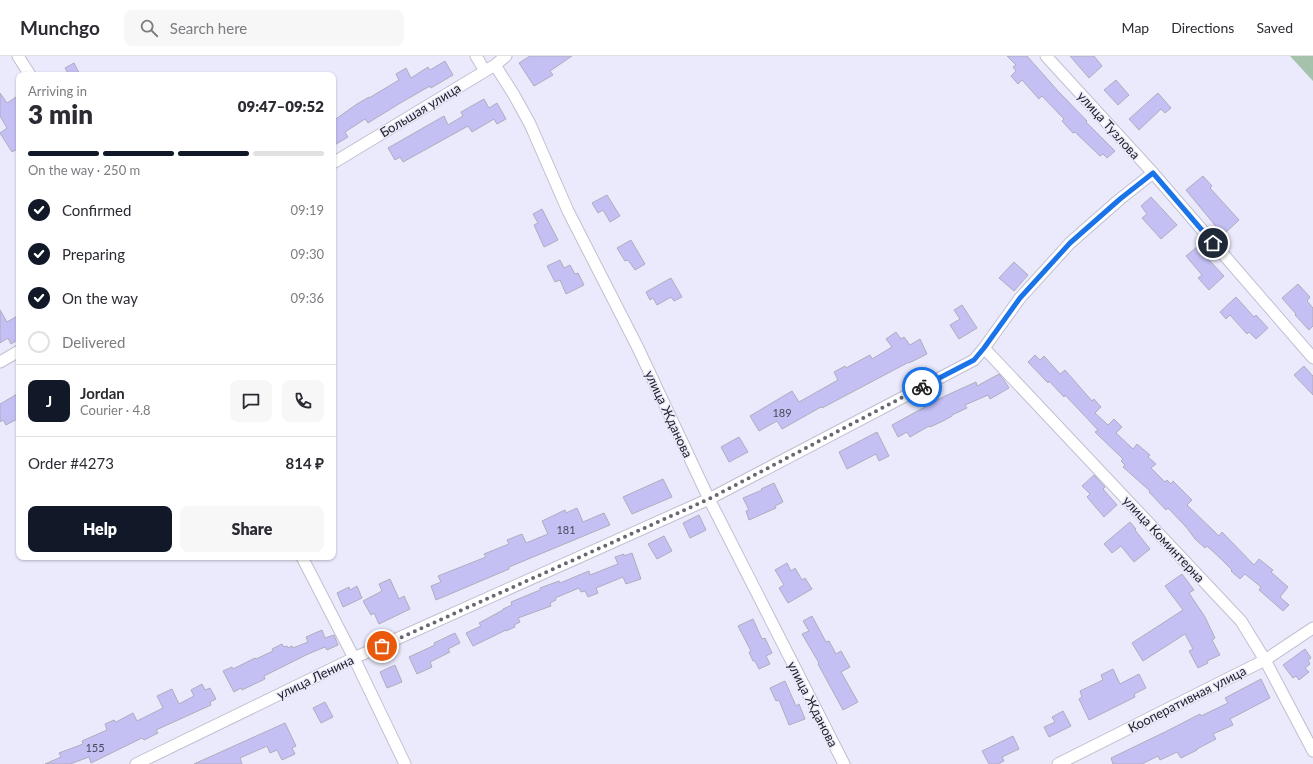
<!DOCTYPE html>
<html lang="en">
<head>
<meta charset="utf-8">
<style>
  :root { --surface:#fff; --page:#f7f7f7; --text:#2b2b33; --muted:#7c7c81; --line:#e1e1e2; --accent:#111827 }
  body { margin:0; font-family:Lato,sans-serif; background:var(--page); color:var(--text); height:100vh; display:flex; flex-direction:column; font-size:15px; white-space:nowrap }
  * { box-sizing:border-box; margin:0 }
  p { font-size:13px; color:var(--muted) }
  .icon { flex:none; width:22px; height:22px; fill:none; stroke:currentColor; stroke-width:2; stroke-linecap:round; stroke-linejoin:round }
  .map { position:relative; flex:1; overflow:hidden }
  .panel { position:absolute; left:16px; top:16px; width:320px; height:488px; display:flex; flex-direction:column; background:var(--surface); border-radius:8px; box-shadow:0 1px 3px #0004 }
  .panel>* { flex:none }
  .pin { position:absolute; display:grid; place-items:center; width:34px; height:34px; color:#fff; margin:-17px; border:2px solid #fff; border-radius:50%; box-shadow:0 1px 4px #0007 }
  .courier { position:absolute; display:grid; place-items:center; width:40px; height:40px; margin:-20px; border:3px solid #1a73e8; border-radius:50%; background:#fff; color:#222; box-shadow:0 1px 5px #0007 }
  .summary em { font-style:normal; font-weight:800 }
  .summary div { display:flex; flex-direction:column-reverse }
  .summary { display:flex; align-items:center; justify-content:space-between; height:68px; padding:0 12px }
  h1 { font-size:26px; font-weight:800; line-height:30px }
  .bar { display:grid; grid-template-columns:repeat(4,1fr); gap:6px 4px; align-content:center; height:48px; padding:0 12px }
  .bar i { height:5px; border-radius:3px; background:var(--line) }
  .bar .current { background:var(--accent) }
  .bar p { grid-column:span 4 }
  .line { display:flex; align-items:center; gap:10px; padding:0 12px; border-top:1px solid var(--line) }
  .line div { flex:1 }
  .round { display:grid; place-items:center; flex:none; width:42px; height:42px; border-radius:8px; background:var(--page) }
  ol { padding:0 12px; list-style:none }
  li { display:flex; align-items:center; gap:12px; height:44px }
  li p { margin-inline-start:auto }
  li .icon { padding:4px; border-radius:50%; background:var(--accent); color:#fff; stroke-width:4 }
  li:last-child { color:var(--muted) }
  li i { width:22px; height:22px; border:2px solid var(--line); border-radius:50% }
  .button { display:flex; gap:8px; margin-top:auto; padding:8px 12px }
  .button a { flex:1; height:46px; border-radius:8px; background:var(--accent); color:#fff; font-size:16px; font-weight:800; line-height:46px; text-align:center }
  .button a+a { background:var(--page); color:var(--text) }
  header { display:flex; align-items:center; gap:24px; box-sizing:border-box; height:56px; padding:0 20px; background:var(--surface); border-bottom:1px solid var(--line) }
  header strong { font-size:19px }
  nav { display:flex; gap:22px; margin-inline-start:auto; font-size:14px }
  .search { width:280px; height:36px; background:var(--page); display:flex; align-items:center; gap:10px; box-sizing:border-box; padding:0 14px; border-radius:8px; color:var(--muted); font-size:15px }
  .map>svg:first-child { display:block }
  .green { fill:#a4c2ac }
  .building { fill:#c4c0f4; stroke:#aeadbe }
  .lines { fill:none; stroke-linecap:round; stroke-linejoin:round }
  .minor-casing { stroke:#c0bfd0; stroke-width:13 }
  .minor { stroke:#fff; stroke-width:11 }
  .done { stroke:#686872; stroke-width:4; stroke-dasharray:0 7.2 }
  .route { stroke:#1a73e8; stroke-width:5 }
  .labels { text-anchor:middle; stroke-width:3; stroke-linejoin:round; paint-order:stroke }
  .number-label { font-size:11px; fill:#4a4a5b }
  .street-label { font-size:13px; fill:#222228; stroke:#ebeafc }
</style>
</head>
<body>
<header>
<strong>Munchgo</strong>
<div class="search"><svg class="icon" aria-label="search" viewBox="0 0 24 24"><circle cx="10" cy="10" r="6"/><path d="M15 15l6 6"/></svg>Search here</div>
<nav><a>Map</a><a>Directions</a><a>Saved</a></nav>
</header>
<div class="map">
<svg width="1313" height="708" viewBox="0 0 1313 708">
  <rect width="100%" height="100%" fill="#ebeafc"/>
  <path class="green" d="M1290 0H1313V25Z"/>
  <path class="building" d="M530 0H572L550 15 553 19 534 30 519 7Z
    M1007 0H1027L1058 35 1087 65 1086 66 1115 95 1107 102 1103 98 1100 100 1075 76 1073 77 1062 65 1064 63 1042 40 1039 43 1022 24 1018 28 1011 20 1016 15 1013 11 1016 9Z
    M1070 0H1094L1102 10 1089 22Z
    M445 5 453 19 431 32 430 30 402 46 368 67 365 63 345 76 348 81 333 90V65L357 48 369 41V42L399 24 396 18 406 12 411 22 428 11 430 14Z
    M74 7 80 19H69L65 12Z
    M1116 24 1129 39 1118 49 1104 34Z
    M0 37 7 47 16 41 19 46V92L12 96 0 77 7 72 0 60Z
    M1158 37 1171 52 1165 57 1161 53 1139 74 1129 63Z
    M484 43 489 52 497 47 506 63 497 68 494 63 472 76 468 70 403 106 400 101 395 104 388 92 444 60 448 69 463 60 461 56Z
    M1203 120 1212 130 1210 132 1239 164 1223 179 1186 134Z
    M607 139 620 160 610 166 603 154 598 157 592 147Z
    M1151 141 1177 169 1161 183 1142 162 1147 158 1141 150Z
    M542 153 558 184 544 191 534 169 538 167 533 158Z
    M631 184 645 208 635 214 628 204 625 205 617 192Z
    M1197 191 1224 220 1209 234 1198 222 1202 219 1186 200Z
    M560 204 564 212 570 209 575 218 578 217 584 229 566 238 560 224 555 226 547 210Z
    M1014 206 1028 219 1014 235 999 222Z
    M671 222 682 241 674 245 671 241 657 249 653 242 650 244 646 236Z
    M1298 228 1310 241 1307 245 1313 252V270L1309 274 1295 259 1296 258 1282 242Z
    M1236 241 1254 261 1256 259 1268 272 1256 283 1249 276 1247 278 1230 259 1226 263 1220 256Z
    M962 249 977 272 959 283 950 269 960 263 954 254Z
    M0 254 7 266 19 259V283L11 288 8 282 0 287Z
    M896 276 901 283 904 281 910 289 920 283 927 298 909 307V306L822 352 821 351 782 373 777 365 759 375 750 360 792 335 799 346 838 324 834 316 845 310 846 312 870 299 872 303 892 291 886 283Z
    M1035 299 1040 304 1044 300 1060 318 1065 314 1092 345 1094 343 1101 351 1095 357 1108 369 1114 363 1122 371 1116 377 1133 393 1137 388 1150 399 1148 401 1156 408 1151 412 1165 426 1167 424 1171 428 1173 425 1192 444 1187 449 1219 480 1222 476 1254 509 1259 503 1273 514 1271 516 1288 531 1280 541 1289 549 1283 555 1259 534 1261 531 1245 518 1240 523 1231 515 1232 514 1220 502 1207 490 1205 492 1195 483 1187 472 1168 452 1166 454 1149 436 1150 435 1123 411 1125 409 1121 405 1123 403 1095 376 1098 374 1065 339 1064 341 1049 325 1048 327 1028 306Z
    M1304 310 1313 320V339L1294 319Z
    M999 318 1004 324 1009 332 990 343 988 339 965 349 967 352 952 359V360L943 365 930 371 929 370 910 381 907 376 898 381 892 369 945 340 976 326 977 330Z
    M19 337V362L6 369 3 364 0 366V348Z
    M877 376 889 400 879 405 876 398 847 413 839 396Z
    M739 381 748 396 729 406 721 391Z
    M1094 419 1105 431 1103 433 1117 449 1104 461 1087 441 1090 438 1082 430Z
    M663 423 672 441 632 458 623 441Z
    M774 427 783 446 775 450 776 452 749 464 746 455 749 454 743 442 762 434 761 433Z
    M577 452 583 466 604 457 610 469 509 511V513L436 544 431 530 441 526 438 520 486 501 484 498 509 488 507 484 522 478 526 487 548 478 542 465 565 454 566 457Z
    M699 459 706 474 690 482 683 467Z
    M1130 466 1136 473 1135 474 1150 493 1134 506 1121 490 1112 497 1104 488Z
    M664 480 672 495 657 503 648 488Z
    M632 497 641 523 626 528 623 521 596 532 598 537 588 541 585 535 581 536 579 532 555 542 556 544 550 547 551 550 518 562 520 566 514 569 515 571 506 575V574L473 590 466 577 481 570 479 567 503 554V553L512 549 511 546 540 534V532L559 525 560 527 589 515 590 519 618 508 615 501 624 498V500Z
    M787 507 791 515 795 512 802 524 805 522 812 533 788 547 779 532 784 529 775 514Z
    M1182 518 1194 534 1189 537 1205 561 1215 582 1212 584 1220 599 1207 605 1208 607 1198 612 1189 595 1193 593 1185 578 1143 605 1132 587 1183 554 1165 530Z
    M390 523 399 543 404 540 410 553 379 568 374 557 371 559 363 545 382 535 379 528Z
    M357 530 362 542 343 551 337 537 349 531 350 534Z
    M812 560 826 586 829 585 836 598 841 595 850 611 841 616 858 646 843 654 818 608 819 607 802 578 809 575 803 565Z
    M753 563 762 583 765 582 772 597 766 600 770 608 759 613 755 605H753L749 596 751 595 738 570Z
    M322 574 325 582 334 579 338 589 327 594 325 591 308 598 264 620 265 623 242 634 241 632 234 636 223 615 232 611 233 613 255 602 256 603 273 595 272 593 282 588 284 591 287 590 288 592 292 590 293 592 308 586 306 581Z
    M455 577 460 587 448 593 450 596 430 606 432 611 417 618 409 601 435 589 434 587Z
    M1305 593 1311 602 1308 604 1310 608 1305 612 1309 616 1299 624 1296 620 1293 622 1283 609Z
    M395 609 402 626 387 632 380 616Z
    M1113 613 1120 628 1139 618 1146 632 1134 638 1135 641 1089 664 1079 643 1082 641 1080 635 1103 624 1101 619Z
    M1261 623 1270 642 1230 663 1233 669 1213 678 1216 683 1197 693V694L1181 702 1177 696 1160 704 1158 700 1142 708H1113L1111 702 1167 675 1200 658 1201 660 1228 647 1225 642Z
    M785 625 796 650 799 648 805 663 789 669 779 644 776 645 770 632Z
    M202 628 205 634 210 632 216 643 210 646 211 649 156 674 158 677 144 684 142 682 91 707 89 701 70 708H45L61 701 59 697 83 688 82 685 107 674 105 668 114 664 116 666 133 657 137 665 163 652 157 640 172 633 179 648 194 640 191 634Z
    M325 646 333 661 321 667 313 652Z
    M1063 655 1071 670 1049 681 1044 671 1055 666 1052 661Z
    M285 667 296 690 292 692 295 698 282 704 277 694 270 697 267 690 240 702 242 708H194Z
    M1013 680 1019 693 1002 701 1004 705 998 708H989L982 695Z"/>
  <g class="lines">
    <g class="minor-casing">
      <path id="minor" d="M18 0 30 19
        M476 0 485 15
        M1046 0 1153 117 1313 302
        M495 9 514 39 530 68 568 155 638 292 709 443 844 708
        M333 107 495 9 506 0
        M984 292 1241 565 1265 604 1313 695
        M0 306 19 295
        M302 501 354 602 405 708
        M136 708 354 602 709 443 974 304 984 292 1020 242 1070 187 1120 143 1153 117
        M1058 708 1265 604 1313 572"/>
    </g>
    <use href="#minor" class="minor"/>
  </g>
  <g class="lines">
    <path class="done" d="M382 590 709 443 922 331"/>
    <path class="route" d="M922 331 974 304 984 292 1020 242 1070 187 1120 143 1153 117 1213 187"/>
  </g>
  <g class="labels">
    <g class="number-label">
      <text x="782" y="361">189</text>
      <text x="566" y="478">181</text>
      <text x="95" y="696">155</text>
    </g>
    <g class="street-label">
      <text transform="translate(420 54) rotate(-31)" y="5">Большая улица</text>
      <text transform="translate(1109 69) rotate(48)" y="5">улица Тузлова</text>
      <text transform="translate(669 358) rotate(65)" y="5">улица Жданова</text>
      <text transform="translate(1164 483) rotate(47)" y="5">улица Коминтерна</text>
      <text transform="translate(315 621) rotate(-26)" y="5">улица Ленина</text>
      <text transform="translate(1187 643) rotate(-27)" y="5">Кооперативная улица</text>
      <text transform="translate(813 648) rotate(63)" y="5">улица Жданова</text>
    </g>
  </g>
</svg>
<div class="pin" style="left:382px;top:590px;background:#ea580c"><svg class="icon" aria-label="bag" viewBox="0 0 24 24"><path d="M5 8h14l-1 12H6zM9 8a3 3 0 0 1 6 0"/></svg></div>
<div class="pin" style="left:1213px;top:187px;background:#1f2937"><svg class="icon" aria-label="home" viewBox="0 0 24 24"><path d="M3 11l9-7 9 7M6 9v11h12V9"/></svg></div>
<div class="courier" style="left:922px;top:331px"><svg class="icon" aria-label="bike" viewBox="0 0 24 24"><circle cx="6" cy="16" r="4"/><circle cx="18" cy="16" r="4"/><path d="M6 16l4-8h5l3 8M10 8l3 8H6M13 5h3"/></svg></div>
<section class="panel">
<div class="summary"><div><h1>3 min</h1><p>Arriving in</p></div><em>09:47–09:52</em></div>
<div class="bar"><i class="current"></i><i class="current"></i><i class="current"></i><i></i><p>On the way · 250 m</p></div>
<ol>
<li><svg class="icon" aria-label="check" viewBox="0 0 24 24"><path d="M5 12l5 5 9-10"/></svg>Confirmed<p>09:19</p></li>
<li><svg class="icon" aria-label="check" viewBox="0 0 24 24"><path d="M5 12l5 5 9-10"/></svg>Preparing<p>09:30</p></li>
<li><svg class="icon" aria-label="check" viewBox="0 0 24 24"><path d="M5 12l5 5 9-10"/></svg>On the way<p>09:36</p></li>
<li><i></i>Delivered</li>
</ol>
<div class="line" style="height:72px"><b class="round" style="background:var(--accent);color:#fff">J</b><div><b>Jordan</b><p>Courier · 4.8</p></div><a class="round"><svg class="icon" aria-label="chat" viewBox="0 0 24 24"><path d="M4 5h16v11H9l-5 4z"/></svg></a><a class="round"><svg class="icon" aria-label="phone" viewBox="0 0 24 24"><path d="M5 4h4l2 5-3 2q2 4 5 5l2-3 5 2v4C11 20 4 13 5 4z"/></svg></a></div>
<div class="line" style="height:52px"><div>Order #4273</div><b>814 ₽</b></div>
<div class="button"><a>Help</a><a>Share</a></div>
</section>
</div>
</body>
</html>
